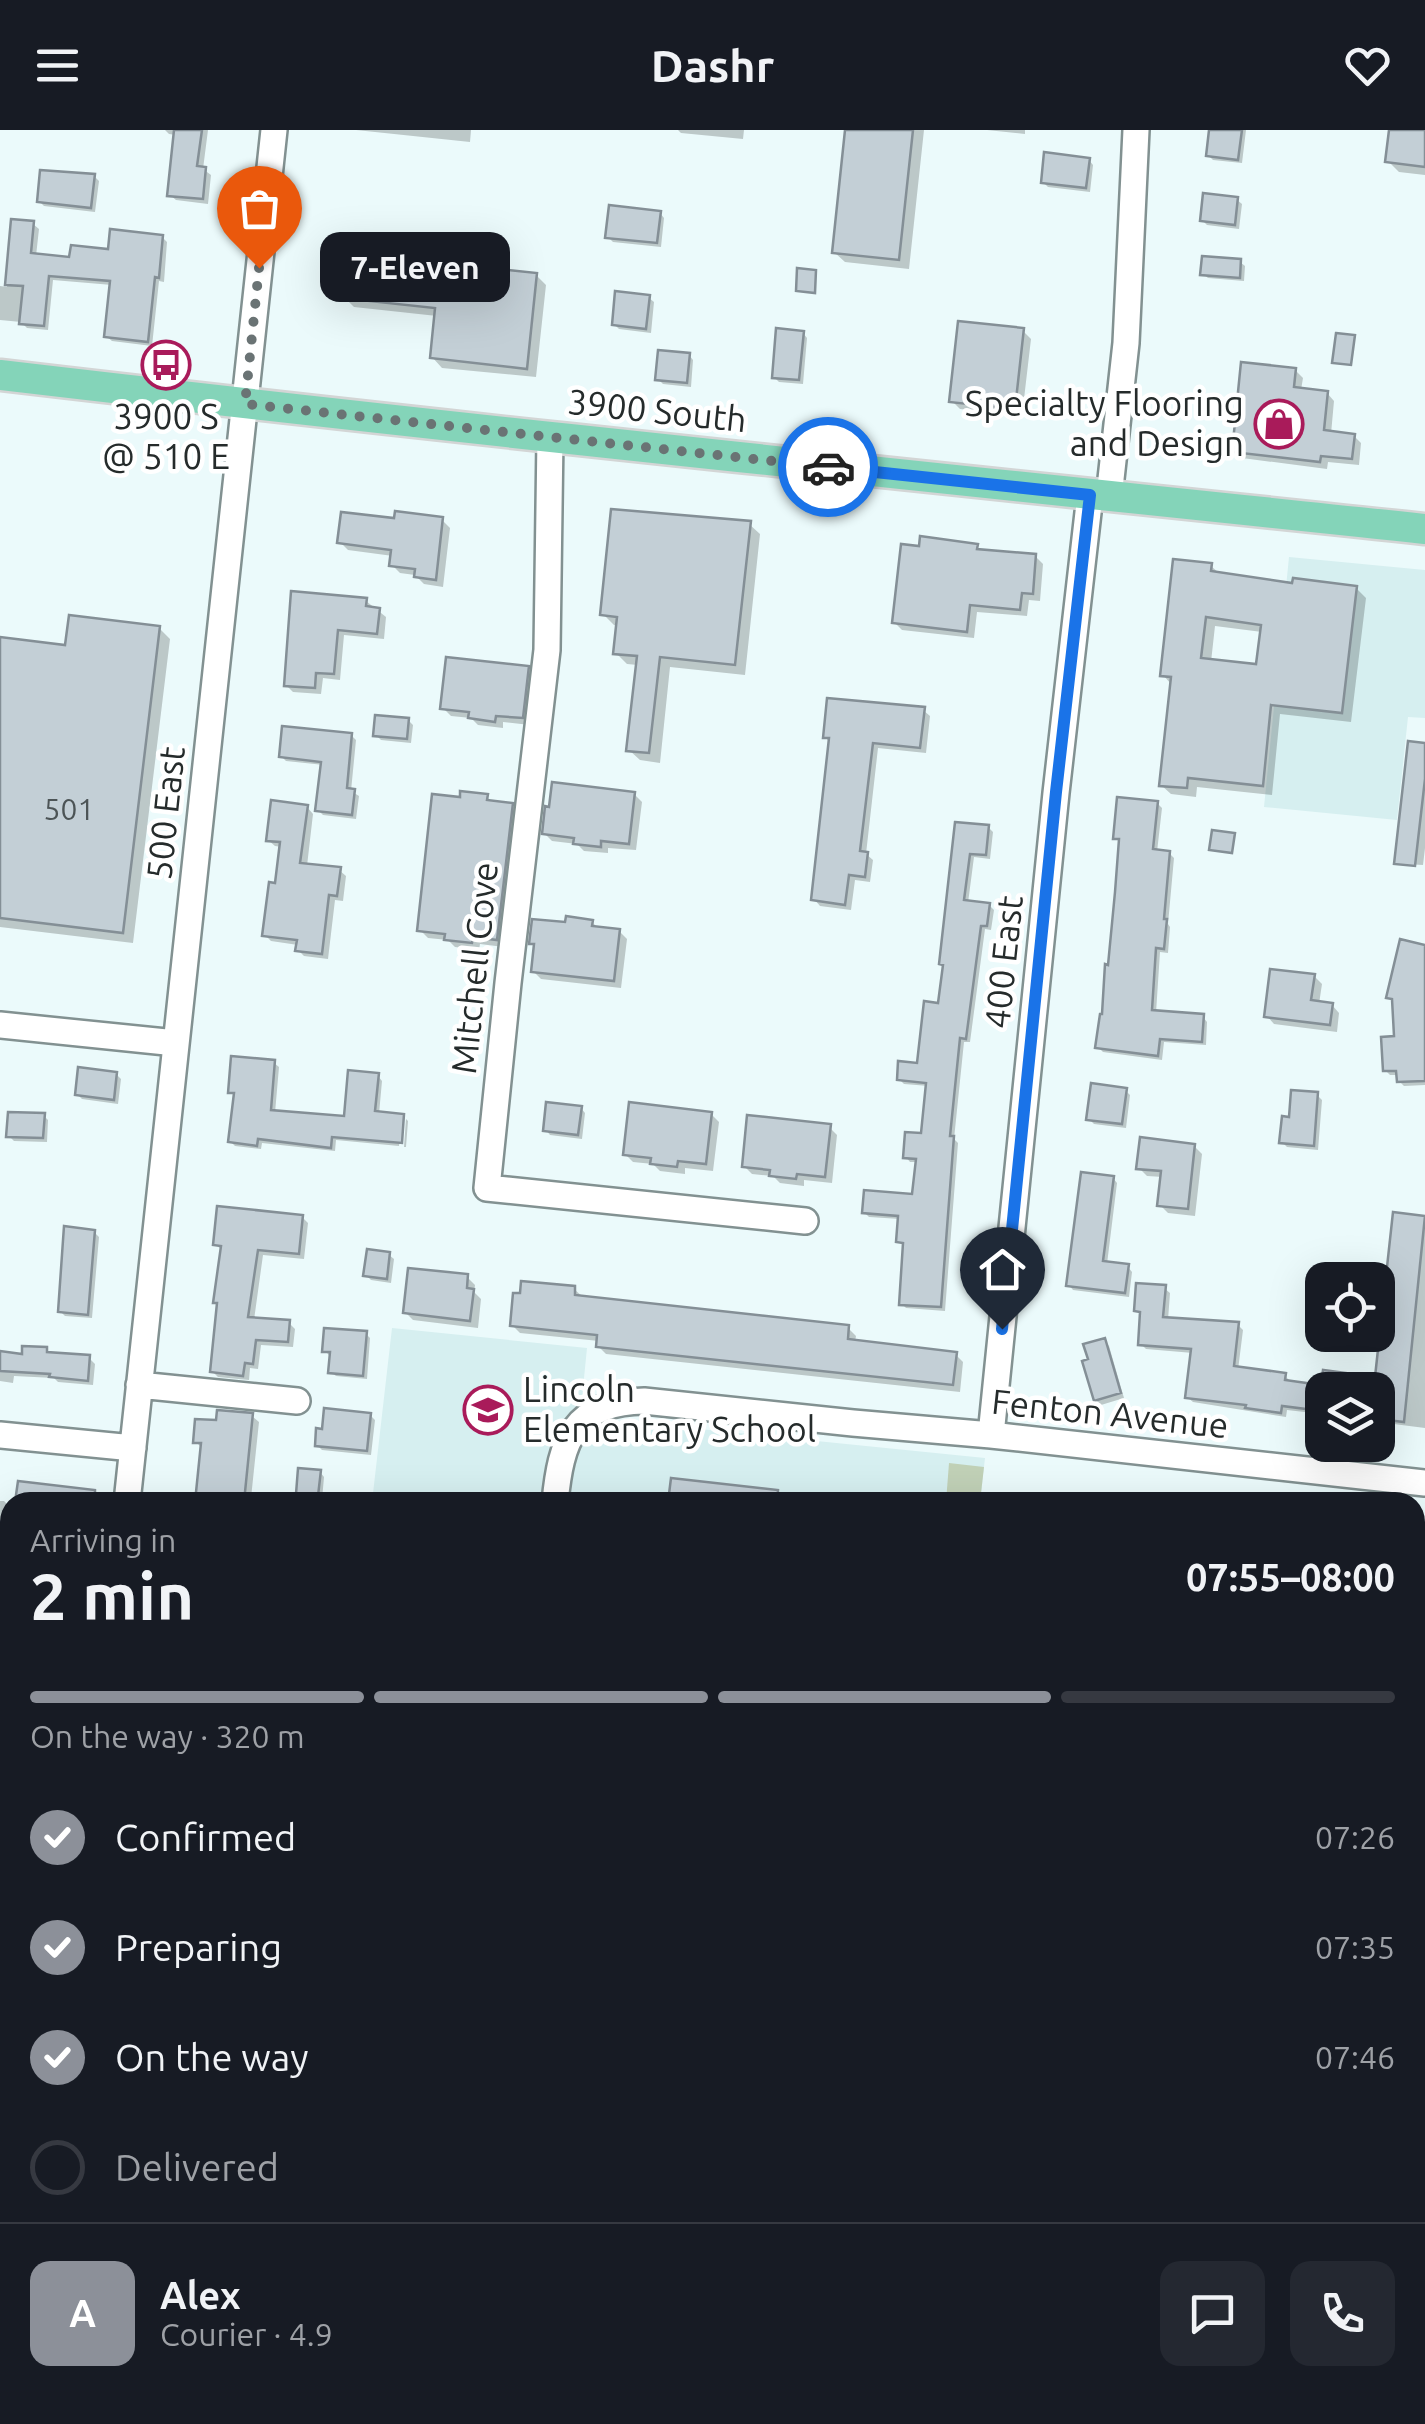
<!DOCTYPE html>
<html lang="en">
<head>
<meta charset="utf-8">
<style>
  :root { --surface:#171b24; --page:#242831; --text:#f1f3f6; --muted:#9ea1a6; --line:#363941; --accent:#8c9099 }
  body { margin:0; font-family:Ubuntu,sans-serif; background:var(--page); color:var(--text); height:100vh; display:flex; flex-direction:column; font-size:38px; white-space:nowrap }
  * { box-sizing:border-box; margin:0 }
  p { font-size:32px; color:var(--muted) }
  .icon { flex:none; width:55px; height:55px; fill:none; stroke:currentColor; stroke-width:2; stroke-linecap:round; stroke-linejoin:round }
  .map { position:relative; flex:1; overflow:hidden }
  .panel { position:absolute; left:0px; top:1362px; width:1425px; height:932px; display:flex; flex-direction:column; background:var(--surface); border-radius:30px 30px 0 0; box-shadow:0 10px 40px #0002 }
  .panel>* { flex:none }
  .tools { position:absolute; left:1305px; top:1132px; display:grid; gap:20px }
  .tools a { display:grid; place-items:center; width:90px; height:90px; border-radius:20px; background:var(--surface); box-shadow:0 10px 40px #0002; font-size:50px }
  .pin { position:absolute; display:grid; place-items:center; width:85px; height:85px; color:#fff; margin:-102px -42px; border-radius:50% 50% 50% 0; rotate:-45deg; box-shadow:0 0 10px #0007 }
  .pin .icon { rotate:45deg }
  .courier { position:absolute; display:grid; place-items:center; width:100px; height:100px; margin:-50px; border:8px solid #1a73e8; border-radius:50%; background:#fff; color:#222; box-shadow:0 2px 12px #0007 }
  .bubble { position:absolute; height:70px; border-radius:20px; background:var(--surface); box-shadow:0 10px 40px #0002; font-size:32px; font-weight:600; line-height:70px; text-align:center }
  .summary em { font-style:normal; font-weight:600 }
  .summary div { display:flex; flex-direction:column-reverse }
  .summary { display:flex; align-items:center; justify-content:space-between; height:170px; padding:0 30px }
  h1 { font-size:65px; font-weight:600; line-height:75px }
  .bar { display:grid; grid-template-columns:repeat(4,1fr); gap:15px 10px; align-content:center; height:120px; padding:0 30px }
  .bar i { height:12px; border-radius:8px; background:var(--line) }
  .bar .active { background:var(--accent) }
  .bar p { grid-column:span 4 }
  .line { display:flex; align-items:center; gap:25px; padding:0 30px; border-top:2px solid var(--line) }
  .line div { flex:1 }
  .round { display:grid; place-items:center; flex:none; width:105px; height:105px; border-radius:20px; background:var(--page) }
  ol { padding:0 30px; list-style:none }
  li { display:flex; align-items:center; gap:30px; height:110px }
  li p { margin-inline-start:auto }
  li .icon { padding:10px; border-radius:50%; background:var(--accent); color:#fff; stroke-width:4 }
  li:last-child { color:var(--muted) }
  li i { width:55px; height:55px; border:5px solid var(--line); border-radius:50% }
  header { display:flex; justify-content:space-between; align-items:center; height:130px; padding:0 30px; background:var(--surface); font-size:45px; font-weight:600 }
  .map>svg:first-child { display:block }
  .built { fill:#d6eff0 }
  .green { fill:#c1d1b7 }
  .shadow { fill:#0003; fill-rule:evenodd }
  .building { fill:#c3cfd6; stroke:#848f96; stroke-width:2.5; fill-rule:evenodd }
  .lines { fill:none; stroke-linecap:round; stroke-linejoin:round }
  .minor-casing { stroke:#829191; stroke-width:30 }
  .major-casing { stroke:#d3d5d5; stroke-width:35 }
  .minor { stroke:#fff; stroke-width:25 }
  .major { stroke:#84d4b9; stroke-width:30 }
  .done { stroke:#6a7374; stroke-width:10; stroke-dasharray:0 18 }
  .route { stroke:#1a73e8; stroke-width:12 }
  .labels { text-anchor:middle; stroke-width:9; stroke-linejoin:round; paint-order:stroke }
  .number-label { font-size:30px; fill:#4c5456 }
  .poi-label { font-size:35px; fill:#252b2b; stroke:#fff; text-anchor:end }
  .street-label { font-size:35px; fill:#252b2b; stroke:#fff }
</style>
</head>
<body>
<header><svg class="icon" aria-label="menu" viewBox="0 0 24 24"><path d="M4 6h16M4 12h16M4 18h16"/></svg>Dashr<svg class="icon" aria-label="heart" viewBox="0 0 24 24"><path d="M12 20l-8-8c-3-5 5-10 8-4 3-6 11-1 8 4z"/></svg></header>
<div class="map">
<svg width="1425" height="2294" viewBox="0 0 1425 2294">
  <rect width="100%" height="100%" fill="#ebfafb"/>
  <path class="built" d="M1289 427 1425 440V588L1408 587 1397 690 1264 677Z
    M392 1198 587 1218 582 1268 609 1298 630 1292 985 1328 980 1372H372Z
    M1415 2245 1425 2246V2294H1246L1247 2285H1415Z"/>
  <path class="green" d="M949 1333 984 1337 980 1372H946Z"/>
  <path class="shadow" d="M165 0H208L203 39 211 45 208 74 176 70 170 65 176 5 169 4Z
    M356 0H471L470 12Z
    M678 0H744L743 9 681 3Z
    M848 0H924L909 139 845 132 834 122Z
    M987 0H1025V4Z
    M1211 0H1246L1242 33 1213 30 1208 25Z
    M1392 0H1425V45L1399 42 1388 31Z
    M1089 30 1093 35 1090 62 1048 57 1043 52Z
    M94 46 99 51 95 82 44 76 39 71Z
    M1237 70 1242 74 1239 99 1207 95 1202 90Z
    M660 83 664 88 661 117 613 112 608 107Z
    M14 92 33 94 39 99 36 126 72 130 162 107 167 112 164 152 159 151 152 216 112 211 106 206 112 155 53 150 48 200 27 198 21 192 0 190V156L7 157Z
    M409 129 413 133 536 145 546 155 536 247 442 238 432 227 437 186 354 177 344 167Z
    M1240 132 1245 136 1244 151 1208 148 1203 144Z
    M649 168 654 172 651 203 619 199 614 194Z
    M1023 201 1031 209 1022 286 960 279 952 271Z
    M803 203 807 208 803 254 779 252 774 247Z
    M689 225 693 230 691 257 663 254 658 249Z
    M1295 240 1303 248 1301 260 1327 263 1334 271 1331 304 1354 306 1361 313 1359 335 1328 332 1327 339 1242 328 1234 321Z
    M442 390 450 398 443 457 424 454 415 445 400 443 392 435 393 426 348 420 340 412 396 391Z
    M749 394 760 404 745 545 670 537 660 633 640 630 629 620 638 535 627 534 616 523 619 496 614 495 603 484Z
    M976 416 982 422 1035 426 1043 434 1040 471 1029 470 1027 486 977 482 974 508 902 500 894 492Z
    M1211 436 1220 444 1295 456 1356 458 1366 468 1351 592 1280 584 1272 665 1197 657 1196 667 1171 664 1161 655 1172 555 1163 545ZM1215 496 1262 502 1259 537 1211 532Z
    M294 464 366 471 386 487 384 509 344 505 340 550 323 548 321 564 293 562 286 555Z
    M159 498 170 509 133 813 0 797V509L67 517Z
    M528 539 536 546 530 595 503 592V598L478 595 471 588 451 586 443 578Z
    M923 580 930 586 926 623 878 618 866 724 873 730 870 752 855 750 851 780 820 776 814 769 831 613 825 607Z
    M408 590 413 595 411 613 381 610 376 605Z
    M351 605 356 610 351 661 359 666 356 689 323 685 318 680 324 635 286 631 281 626Z
    M1425 615V718L1423 735 1405 734Z
    M634 664 642 672 636 720 608 718V723L584 721 577 714 552 711 544 703Z
    M486 666 493 673 512 675 519 683 504 817 480 814 479 820 455 817 448 810 428 808 420 800 462 670Z
    M1157 673 1162 678 1157 722 1169 723 1174 728 1168 794 1170 797 1168 823 1160 822 1156 883 1203 887 1207 892 1206 915 1164 912 1162 930 1103 922 1098 917 1110 837 1121 713 1116 708Z
    M307 677 313 684 307 736 339 740 346 746 343 771 335 770 328 829 304 826 298 820V815L271 811 265 805 277 756 282 717 275 716 268 710Z
    M957 694 988 697 993 702 990 729 974 727 968 773 989 775 994 780 991 800 985 799 970 912H964L954 1009 958 1013 945 1181 906 1178 902 1174 903 1116 899 1111 900 1089 869 1087 864 1082 915 1066 918 1032H910L906 1027 923 1006 929 956 904 954 899 949 919 935 940 875Z
    M592 792 599 799 619 801 627 809 621 858 541 849 533 841 536 818 532 813 567 795Z
    M1425 817V955L1404 956 1399 951V945H1390L1385 940 1396 909 1394 873 1389 867Z
    M1314 846 1322 854 1319 874 1332 875 1339 883 1337 902 1274 894 1267 886Z
    M274 933 279 937 275 983 346 989 378 946 382 951 379 984 404 987H402L399 1016 336 1010 335 1021 262 1013 261 1019 235 1016 230 1011 236 967 231 962Z
    M116 944 121 949 118 974 82 969 77 964Z
    M1125 960 1130 965 1126 998 1094 994 1089 989Z
    M1317 965 1322 970 1318 1020 1287 1017 1282 1012 1291 990Z
    M581 978 585 983 582 1009 550 1005 546 1000Z
    M711 984 719 992 713 1041 685 1038V1044L660 1041 653 1034 633 1032 625 1024Z
    M44 986 48 990 47 1012 14 1011 9 1006Z
    M406 989 408 991 406 1017H404Z
    M829 997 837 1005 832 1053 804 1050V1056L780 1053 773 1046 752 1044 744 1036Z
    M1194 1016 1202 1024 1195 1086 1168 1083 1160 1075 1163 1047 1147 1046 1139 1038Z
    M1113 1048 1117 1053 1107 1134 1128 1137 1132 1142 1129 1167 1073 1160 1069 1155Z
    M1395 1085 1425 1089V1298L1378 1292V1260H1322V1284L1287 1280 1286 1287 1193 1272 1187 1267 1193 1223 1146 1219 1141 1214 1143 1186 1136 1180 1164 1158 1170 1163 1168 1190 1238 1195 1243 1200 1238 1240 1285 1246 1290 1251 1324 1258 1378 1249Z
    M302 1087 308 1093 304 1129 263 1125 254 1190 289 1193 295 1199 293 1217 261 1215 258 1239 250 1238 249 1250 218 1247 212 1241 219 1175 216 1172 223 1121 215 1114Z
    M94 1102 99 1107 92 1188 65 1186 60 1181Z
    M389 1125 394 1129 391 1153 371 1150 366 1145Z
    M467 1147 475 1155 474 1162 481 1169 478 1198 413 1190 405 1182Z
    M574 1159 584 1168 848 1198 856 1206 855 1212 955 1224 963 1232 960 1262 606 1224 598 1216 599 1211 520 1203 512 1195Z
    M366 1204 370 1208 367 1249 336 1246 331 1242 330 1226 325 1221Z
    M1104 1211 1109 1216 1124 1268 1101 1275 1096 1270 1091 1231Z
    M46 1219 51 1224 89 1228 95 1234 93 1255 58 1252 54 1248 14 1246 13 1253 0 1251V1223L24 1227Z
    M370 1285 375 1290 371 1325 322 1320 317 1315Z
    M252 1286 259 1292 251 1368 259 1372H198L203 1319 196 1312 219 1293Z
    M320 1342 324 1347 322 1370 303 1368 298 1363Z
    M673 1351 854 1371 856 1372H670Z
    M1014 1367 1038 1370 1041 1372H1013Z
    M0 1371H4L10 1377 7 1426 1 1469Z
    M1415 1415 1425 1416V1473L1415 1472Z
    M1415 1527 1425 1528V1658L1415 1657Z
    M0 1533 10 1534V1561L0 1560Z
    M0 1636 10 1637V1685L0 1684Z
    M1419 1681 1425 1687V1749L1415 1760V1752H1419L1415 1748V1685Z
    M0 1731 10 1732V1773H0Z
    M1415 2153 1425 2154V2199L1415 2198Z
    M192 2285 226 2286 231 2291 230 2294H191Z
    M261 2285H310L309 2294H275V2286Z
    M554 2285H715L713 2294H602L558 2289Z
    M790 2285H837L836 2294H789Z
    M1308 2285 1358 2289 1363 2294H1305Z"/>
  <path class="building" d="M174 0H202L197 36 206 37 203 69 167 66Z
    M845 0H913L899 130 832 123Z
    M1209 0H1242L1238 30 1206 26Z
    M1389 0H1425V37L1385 32Z
    M1044 22 1090 28 1086 58 1041 53Z
    M40 40 95 44 91 78 37 72Z
    M1203 63 1238 67 1235 95 1200 91Z
    M609 75 661 81 657 113 605 108Z
    M11 89 34 91 31 123 69 127 71 115 108 119 110 99 163 105 159 148 155 147 148 212 104 207 110 151 49 146 44 196 19 194 23 156 5 155Z
    M346 120 410 126 409 130 537 143 527 239 430 228 435 178 341 168Z
    M1202 126 1241 129 1240 148 1200 145Z
    M797 138 816 140 815 163 796 161Z
    M615 161 650 165 646 199 612 195Z
    M958 191 1024 198 1015 279 949 272Z
    M776 198 804 201 799 250 772 248Z
    M1336 203 1355 205 1351 235 1332 233Z
    M658 220 690 223 687 253 655 250Z
    M1241 232 1296 238 1294 257 1328 261 1324 300 1355 304 1352 329 1321 326 1320 332 1232 322Z
    M611 379 751 391 735 535 660 527 649 623 626 621 637 526 613 524 617 487 600 485Z
    M395 381 443 387 436 450 414 447 415 439 389 436 391 420 337 413 341 382 394 388Z
    M920 406 978 414 977 419 1036 424 1033 464 1022 463 1020 480 970 475 967 502 892 493 901 414 919 416Z
    M1173 429 1212 433 1211 441 1292 453 1293 448 1357 456 1342 583 1271 575 1263 656 1188 648 1187 658 1159 656 1171 547 1160 546ZM1206 487 1261 495 1256 534 1201 528Z
    M291 461 367 468 366 476 380 478 377 504 338 500 334 544 316 543 315 558 284 556Z
    M69 485 160 496 123 803 0 788V507L65 515Z
    M446 527 529 536 523 588 496 586 495 592 468 588 469 582 440 579Z
    M827 568 925 577 920 618 873 613 860 721 868 722 865 747 849 745 845 775 811 770 829 608H823Z
    M375 585 409 588 407 609 373 606Z
    M282 596 352 603 347 658 355 659 352 685 315 681 321 632 279 627Z
    M1408 611 1425 613V649L1415 736 1394 734Z
    M552 652 635 662 629 714 601 711V717L573 714 574 708 542 704 545 676 549 677Z
    M460 661 488 664 487 670 513 673 497 810 473 807 472 813 444 810 445 804 417 801 432 664 460 667Z
    M1117 667 1158 671 1153 719 1170 721 1164 789H1167L1164 819 1156 818 1152 880 1204 884 1202 912 1160 909 1158 926 1095 918 1100 884H1102L1105 834 1108 835 1115 762 1119 709H1113Z
    M271 670 308 675 300 733 341 737 337 766 329 765 322 824 295 821 297 810 262 806 269 752 275 753 280 712 266 711Z
    M955 692 989 695 986 725 970 724 964 770 990 773 987 796H981L966 909 960 908 950 1006H954L941 1177 899 1175 903 1113 896 1112 898 1086 862 1083 864 1060 912 1064 916 1029 903 1028 905 1002 921 1003 926 953 897 950 898 931 917 933 924 871 938 873 943 835 939 834Z
    M1212 700 1235 703 1232 723 1209 720Z
    M566 786 593 790 592 796 620 799 614 851 531 842 534 814H529L532 789 565 792Z
    M1400 809 1425 815V951L1397 952 1396 941H1383L1381 907 1394 906 1392 869 1386 868Z
    M1270 839 1315 844 1311 870 1333 873 1330 895 1264 887Z
    M231 926 275 930 271 980 344 986 348 940 379 943 375 981 404 984 402 1013 332 1007 331 1018 258 1009 257 1016 228 1012 234 963H228Z
    M78 937 117 942 114 970 75 965Z
    M1091 953 1127 958 1122 994 1086 990Z
    M1291 960 1318 962 1314 1016 1279 1013 1282 986 1289 987Z
    M546 972 582 976 578 1005 543 1001Z
    M629 972 712 982 706 1034 678 1031 677 1037 650 1034 651 1028 623 1025Z
    M8 982 45 983 43 1008 6 1007Z
    M747 985 831 994 825 1047 797 1044 796 1049 769 1046 770 1040 742 1037Z
    M1140 1007 1195 1014 1188 1079 1157 1076 1161 1041 1136 1039Z
    M1081 1042 1114 1046 1103 1131 1129 1134 1125 1163 1066 1156Z
    M217 1076 303 1085 299 1124 258 1120 248 1187 290 1190 288 1212 256 1210 253 1234 245 1233 243 1246 210 1242 217 1173H213L221 1116 213 1115Z
    M1393 1082 1425 1086 1404 1292 1378 1289V1260H1322V1281L1282 1276 1281 1283 1245 1278 1246 1275 1185 1268 1191 1219 1138 1215 1140 1182 1134 1181 1136 1153 1166 1155 1163 1187 1239 1192 1234 1236 1286 1243 1285 1250 1321 1255 1323 1240 1375 1247Z
    M64 1096 95 1100 88 1185 58 1182Z
    M367 1119 390 1122 387 1149 363 1146Z
    M408 1138 468 1144 467 1158 474 1159 470 1191 403 1183Z
    M521 1151 575 1156V1165L849 1195 848 1209 957 1222 953 1255 596 1217 597 1205 510 1196 513 1163H520Z
    M324 1198 367 1201 363 1246 328 1243 330 1222H322Z
    M1105 1208 1121 1263 1094 1271 1082 1231 1088 1229 1083 1214Z
    M22 1216 47 1217V1222L90 1225 88 1251 49 1247 50 1244 0 1241V1221L22 1224Z
    M324 1278 371 1283 367 1321 315 1316 316 1298 322 1299Z
    M217 1280 253 1283 244 1372H195L201 1313H193L195 1289 216 1290Z
    M298 1338 321 1340 318 1366 296 1364Z
    M671 1348 778 1360 777 1372H668Z
    M18 1351 95 1360V1372H15Z"/>
  <g class="lines">
    <g class="minor-casing">
      <path id="minor" d="M550 307 547 520 508 853 487 1058 805 1091
        M1109 367 1126 213 1136 0
        M0 895 176 913
        M139 1255 297 1271
        M0 1305 133 1318
        M991 1305 1056 663 1090 365
        M127 1372 274 0
        M555 1372C561 1311 573 1272 644 1271L853 1293 991 1305 1425 1353
        M0 1598 10 1599
        M1425 2005 1420 2054 1425 2093
        M0 2285 27 2287
        M733 2294 734 2285"/>
    </g>
    <g class="major-casing">
      <path id="major" d="M0 245C475 301 950 349 1425 399"/>
    </g>
    <use href="#minor" class="minor"/>
    <use href="#major" class="major"/>
  </g>
  <g class="lines">
    <path class="done" d="M259 138 245 274 828 337"/>
    <path class="route" d="M828 337 1090 365 1056 662 1002 1199"/>
  </g>
  <defs>
    <g id="bus-ring" transform="scale(2.5)"><circle r="9.5" fill="#fff" stroke="#a91b5a" stroke-width="1.5"/><path d="M-5-6H5V4H4V6H2V4H-2V6H-4V4H-5ZM-3.5-4V0h7V-4ZM-3.5 1.2v1.5H-2V1.2ZM2 1.2v1.5H3.5V1.2Z" fill="#a91b5a"/></g>
    <g id="shop-ring" transform="scale(2.5)"><circle r="9.5" fill="#fff" stroke="#a91b5a" stroke-width="1.5"/><path d="M-5-2.5h2.3a2.7 3.5 0 0 1 5.4 0H5L5.5 6h-11ZM-1.5-2.5h3a1.5 2.3 0 0 0-3 0Z" fill="#a91b5a"/></g>
    <g id="school-ring" transform="scale(2.5)"><circle r="9.5" fill="#fff" stroke="#a91b5a" stroke-width="1.5"/><path d="M0-5L7-2L0 1L-7-2ZM-4 1L0 2.5L4 1V4Q0 6-4 4Z" fill="#a91b5a"/></g>
  </defs>
  <g fill-rule="evenodd">
    <use href="#bus-ring" x="166" y="235"/>
    <use href="#shop-ring" x="1279" y="294"/>
    <use href="#school-ring" x="488" y="1280"/>
  </g>
  <g class="labels">
    <g class="number-label">
      <text x="69" y="690">501</text>
    </g>
    <g class="poi-label">
      <text x="1244" y="286">Specialty Flooring<tspan x="1244" dy="40">and Design</tspan></text>
      <text x="166" y="299" text-anchor="middle">3900 S<tspan x="166" dy="40">@ 510 E</tspan></text>
      <text x="523" y="1272" text-anchor="start">Lincoln<tspan x="523" dy="40">Elementary School</tspan></text>
    </g>
    <g class="street-label">
      <text transform="translate(657 281) rotate(6)" y="12">3900 South</text>
      <text transform="translate(166 683) rotate(-84)" y="12">500 East</text>
      <text transform="translate(1004 832) rotate(-84)" y="12">400 East</text>
      <text transform="translate(475 838) rotate(-84)" y="12">Mitchell Cove</text>
      <text transform="translate(1110 1284) rotate(6)" y="12">Fenton Avenue</text>
    </g>
  </g>
</svg>
<div class="tools">
<a><svg class="icon" aria-label="locate" viewBox="0 0 24 24"><circle cx="12" cy="12" r="6"/><path d="M12 2v4M12 18v4M2 12h4M18 12h4"/></svg></a>
<a><svg class="icon" aria-label="layers" viewBox="0 0 24 24"><path d="M12 4l9 5-9 5-9-5zM3 14l9 5 9-5"/></svg></a>
</div>
<div class="pin" style="left:259px;top:138px;background:#ea580c"><svg class="icon" aria-label="bag" viewBox="0 0 24 24"><path d="M5 8h14l-1 12H6zM9 8a3 3 0 0 1 6 0"/></svg></div>
<div class="pin" style="left:1002px;top:1199px;background:#1f2937"><svg class="icon" aria-label="home" viewBox="0 0 24 24"><path d="M3 11l9-7 9 7M6 9v11h12V9"/></svg></div>
<div class="courier" style="left:828px;top:337px"><svg class="icon" aria-label="car" viewBox="0 0 24 24"><path d="M5 17H2v-5l4-1 3-4h7l3 4 3 1v5h-3M9 17h6M6 11h13"/><circle cx="7" cy="17" r="2"/><circle cx="17" cy="17" r="2"/></svg></div>
<div class="bubble" style="left:320px;top:102px;width:190px">7-Eleven</div>
<section class="panel">
<div class="summary"><div><h1>2 min</h1><p>Arriving in</p></div><em>07:55–08:00</em></div>
<div class="bar"><i class="active"></i><i class="active"></i><i class="active"></i><i></i><p>On the way · 320 m</p></div>
<ol>
<li><svg class="icon" aria-label="check" viewBox="0 0 24 24"><path d="M5 12l5 5 9-10"/></svg>Confirmed<p>07:26</p></li>
<li><svg class="icon" aria-label="check" viewBox="0 0 24 24"><path d="M5 12l5 5 9-10"/></svg>Preparing<p>07:35</p></li>
<li><svg class="icon" aria-label="check" viewBox="0 0 24 24"><path d="M5 12l5 5 9-10"/></svg>On the way<p>07:46</p></li>
<li><i></i>Delivered</li>
</ol>
<div class="line" style="height:180px"><b class="round" style="background:var(--accent);color:#fff">A</b><div><b>Alex</b><p>Courier · 4.9</p></div><a class="round"><svg class="icon" aria-label="chat" viewBox="0 0 24 24"><path d="M4 5h16v11H9l-5 4z"/></svg></a><a class="round"><svg class="icon" aria-label="phone" viewBox="0 0 24 24"><path d="M5 4h4l2 5-3 2q2 4 5 5l2-3 5 2v4C11 20 4 13 5 4z"/></svg></a></div>
</section>
</div>
</body>
</html>
